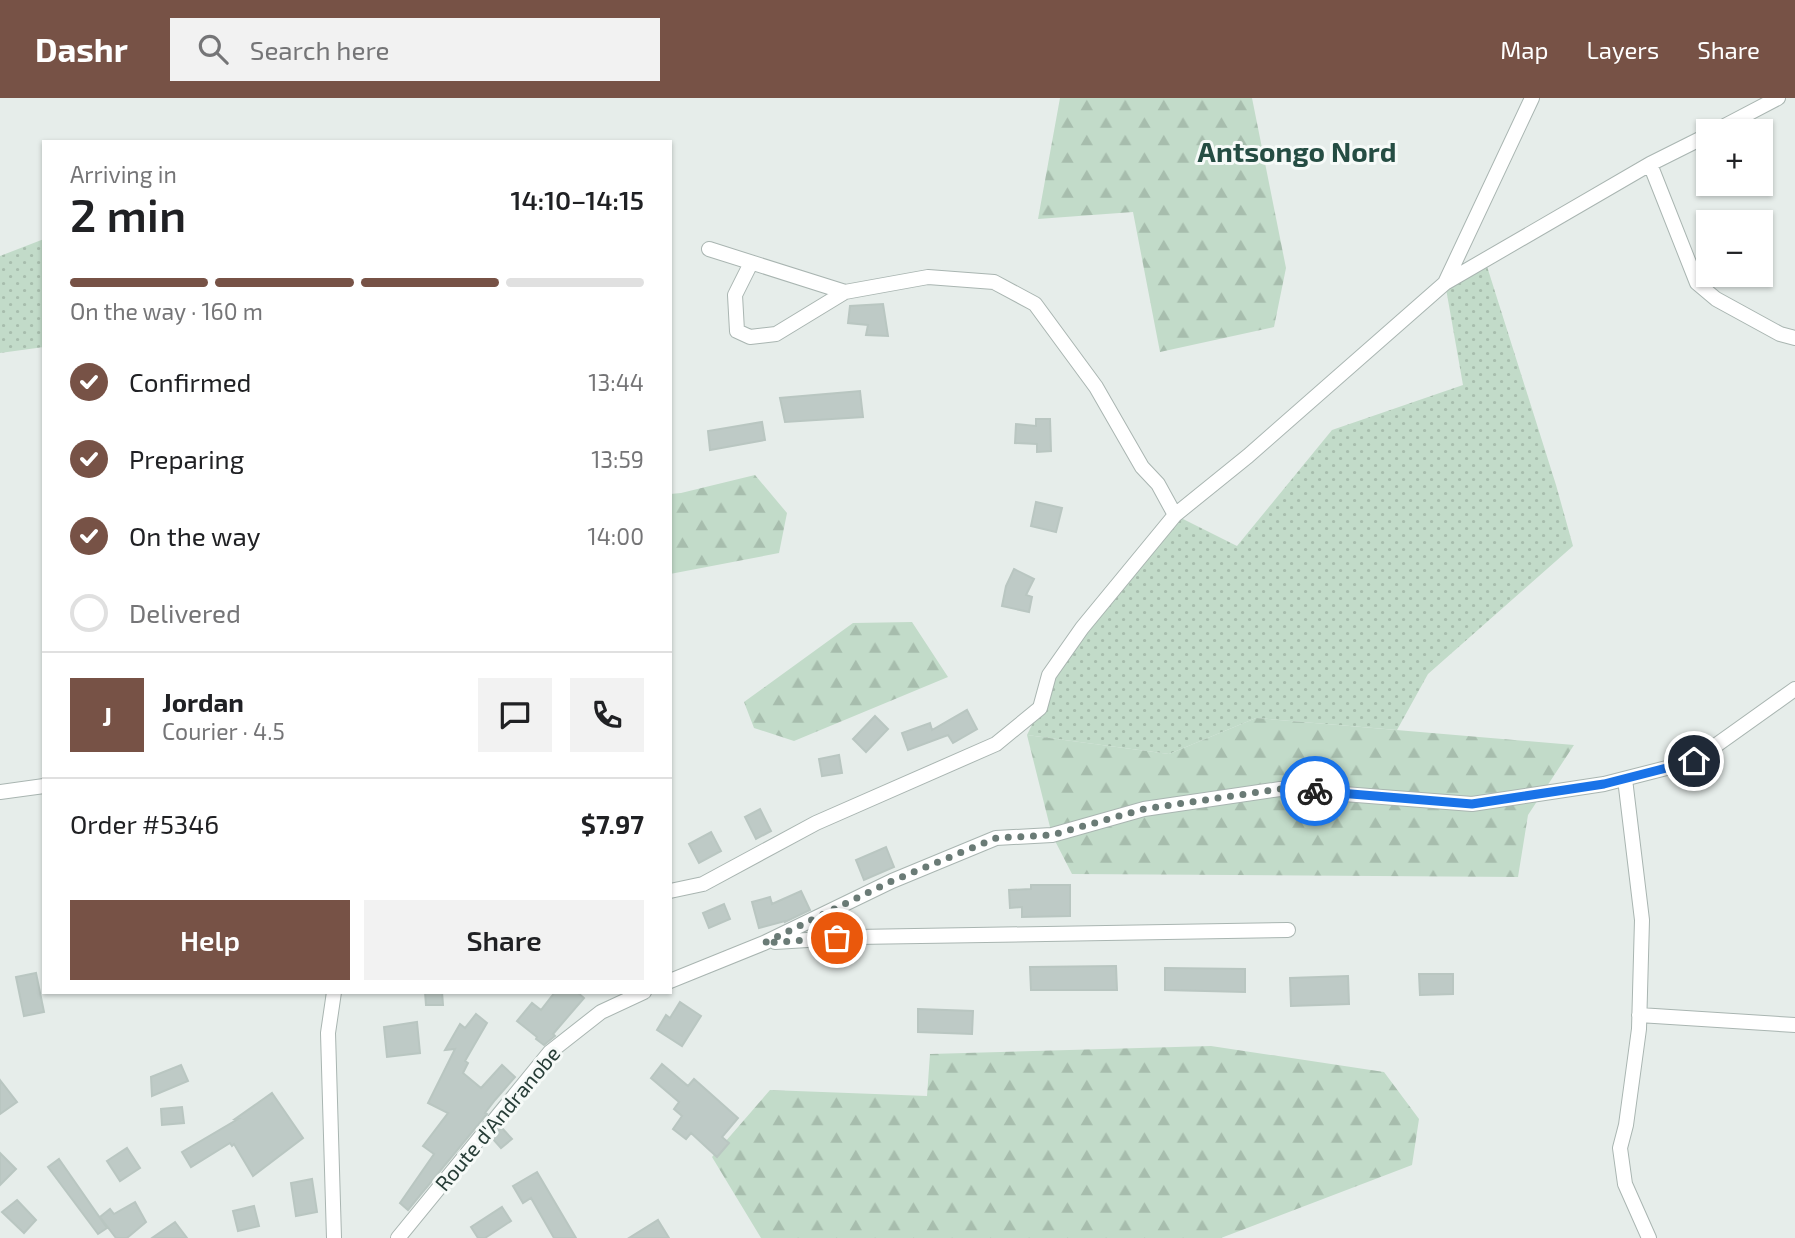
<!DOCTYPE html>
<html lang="en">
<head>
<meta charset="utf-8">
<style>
  :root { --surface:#fff; --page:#f2f2f2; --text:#202124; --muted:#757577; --line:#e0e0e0; --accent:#775246 }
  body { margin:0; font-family:"Exo 2",sans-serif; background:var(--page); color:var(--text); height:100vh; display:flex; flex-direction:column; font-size:26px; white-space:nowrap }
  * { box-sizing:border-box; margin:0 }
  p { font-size:23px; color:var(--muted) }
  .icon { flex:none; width:38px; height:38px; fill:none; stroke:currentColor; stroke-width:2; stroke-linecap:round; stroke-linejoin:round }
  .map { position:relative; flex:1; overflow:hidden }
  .side { position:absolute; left:42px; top:42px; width:630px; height:854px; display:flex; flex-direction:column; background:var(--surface); border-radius:0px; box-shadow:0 2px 5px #0004 }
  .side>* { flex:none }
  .fabs { position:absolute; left:1696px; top:21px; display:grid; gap:14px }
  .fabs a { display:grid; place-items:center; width:77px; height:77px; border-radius:0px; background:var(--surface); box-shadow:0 2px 5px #0004; font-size:35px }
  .pin { position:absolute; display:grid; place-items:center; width:60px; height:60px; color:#fff; margin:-30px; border:4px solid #fff; border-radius:50%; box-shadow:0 2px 7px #0007 }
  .courier { position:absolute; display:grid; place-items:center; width:70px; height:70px; margin:-35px; border:5px solid #1a73e8; border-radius:50%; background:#fff; color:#222; box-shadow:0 2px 9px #0007 }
  .head em { font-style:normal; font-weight:600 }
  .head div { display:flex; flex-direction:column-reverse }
  .head { display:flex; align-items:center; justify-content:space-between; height:119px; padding:0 28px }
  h1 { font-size:46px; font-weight:600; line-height:52px }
  .bar { display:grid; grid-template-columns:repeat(4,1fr); gap:10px 7px; align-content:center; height:84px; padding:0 28px }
  .bar i { height:9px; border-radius:5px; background:var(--line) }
  .bar .selected { background:var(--accent) }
  .bar p { grid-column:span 4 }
  .line { display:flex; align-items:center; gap:18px; padding:0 28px; border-top:2px solid var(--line) }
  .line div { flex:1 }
  .round { display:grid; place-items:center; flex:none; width:74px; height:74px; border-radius:0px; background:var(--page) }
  ol { padding:0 28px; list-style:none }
  li { display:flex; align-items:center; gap:21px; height:77px }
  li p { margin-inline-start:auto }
  li .icon { padding:7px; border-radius:50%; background:var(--accent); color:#fff; stroke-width:4 }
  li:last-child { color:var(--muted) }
  li i { width:38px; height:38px; border:4px solid var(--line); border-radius:50% }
  .primary-button { display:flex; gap:14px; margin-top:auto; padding:14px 28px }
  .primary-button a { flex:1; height:80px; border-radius:0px; background:var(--accent); color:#fff; font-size:28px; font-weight:600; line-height:80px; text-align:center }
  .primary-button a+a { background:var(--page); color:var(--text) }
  header { display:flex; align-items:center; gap:42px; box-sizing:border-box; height:98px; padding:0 35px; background:var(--accent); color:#fff }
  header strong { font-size:33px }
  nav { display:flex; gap:38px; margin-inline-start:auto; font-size:24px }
  .search { width:490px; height:63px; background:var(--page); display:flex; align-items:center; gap:18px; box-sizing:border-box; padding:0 24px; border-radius:0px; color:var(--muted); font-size:26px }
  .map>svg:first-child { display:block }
  .grass { fill:url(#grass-dots) }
  .forest { fill:url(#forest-firs) }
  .building { fill:#becac6; stroke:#b9c6c1; stroke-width:2 }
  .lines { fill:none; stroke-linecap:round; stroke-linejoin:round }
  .street-casing { stroke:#a9b5b1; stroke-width:16 }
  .street { stroke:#fff; stroke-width:14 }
  .done { stroke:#6a7b76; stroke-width:7; stroke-dasharray:0 12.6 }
  .route { stroke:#1a73e8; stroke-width:9 }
  .labels { text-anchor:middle; stroke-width:6; stroke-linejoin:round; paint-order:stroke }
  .street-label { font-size:21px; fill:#273d37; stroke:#f6faf8 }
  .district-label { font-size:28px; font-weight:bold; fill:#254d43; stroke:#f6faf8 }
</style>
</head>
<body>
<header>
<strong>Dashr</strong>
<div class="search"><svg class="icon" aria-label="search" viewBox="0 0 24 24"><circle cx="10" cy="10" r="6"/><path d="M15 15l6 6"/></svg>Search here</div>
<nav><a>Map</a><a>Layers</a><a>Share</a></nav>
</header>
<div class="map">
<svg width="1795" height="1140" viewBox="0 0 1795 1140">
  <defs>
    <pattern id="grass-dots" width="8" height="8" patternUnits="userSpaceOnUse" patternTransform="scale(1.75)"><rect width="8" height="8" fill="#c2dbc9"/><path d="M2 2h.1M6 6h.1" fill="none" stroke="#a7bdad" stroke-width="1.8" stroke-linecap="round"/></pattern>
    <pattern id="forest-firs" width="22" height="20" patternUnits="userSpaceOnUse" patternTransform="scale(1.75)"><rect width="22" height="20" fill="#c2dbc9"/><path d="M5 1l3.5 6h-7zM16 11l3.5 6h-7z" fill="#a7bdad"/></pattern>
  </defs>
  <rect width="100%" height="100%" fill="#e6edea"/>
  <path class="grass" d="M44 141V249L0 255V158Z
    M1485 162 1556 387 1573 448 1428 576 1397 632 1256 620 1169 656 1027 637 1040 610 1049 577 1175 417 1237 448 1332 332 1463 287 1445 185Z"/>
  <path class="forest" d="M1060 0H1252L1286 170 1274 229 1160 254 1133 114 1038 121Z
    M755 377 787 415 779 455 670 476V396L681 395Z
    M912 524 948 579 794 643 754 630 744 604 853 525Z
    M1256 620 1574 647 1528 717 1518 779 1072 776 1052 737 1027 637 1169 656Z
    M1211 948 1384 974 1419 1021 1412 1067 1221 1140H761L712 1059 770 992 927 998 930 956Z"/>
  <path class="building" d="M883 206 888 238 866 237 868 227 848 225 850 208Z
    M860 293 863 319 785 324 780 300Z
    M1036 321H1050L1051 353 1037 354V346L1015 345 1016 326 1036 328Z
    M762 324 765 342 710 352 708 333Z
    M1036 404 1062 410 1056 434 1031 428Z
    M1014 471 1034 481 1026 497 1032 499 1029 514 1002 508 1006 488Z
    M967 612 977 631 953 645 948 637 908 652 902 635 930 625 932 632Z
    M875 618 888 631 866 654 853 641Z
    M839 657 842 675 822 678 819 661Z
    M760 711 771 733 756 741 745 719Z
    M711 734 721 753 699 765 689 746Z
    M886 749 894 769 864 782 856 762Z
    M1031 787H1070V818L1022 819V809L1010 810 1009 792 1031 791Z
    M801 793 810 812 785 824V823L759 830 752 804 770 799 772 806Z
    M724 806 730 821 709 830 703 815Z
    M1116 868 1117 892H1031L1030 869Z
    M1165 870 1245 871V894L1165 892Z
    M36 875 44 914 24 918 16 879Z
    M1419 876H1453V896L1420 897Z
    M1348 878 1349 906 1291 908 1290 880Z
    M425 894H442L443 907H426Z
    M555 894H577L584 900 553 936 555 938 544 947 536 941 537 939 517 923 532 905 541 912Z
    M680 904 701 918 682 948 657 932 666 917 670 920Z
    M918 911 973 913 972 936 918 934Z
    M476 916 487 925 465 963 468 965 463 975 481 990 502 967 515 979 495 1002 485 1015 487 1016 408 1112 400 1105 434 1056 423 1048 448 1015 428 1005 455 951 445 952 460 926 465 930Z
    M417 924 420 955 387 959 384 929Z
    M662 966 688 988 694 981 738 1020 722 1039 729 1045 717 1059 691 1035 686 1041 673 1031 682 1018 674 1011 679 1004 651 980Z
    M181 967 188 983 152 998 151 979Z
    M0 982 17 1004 0 1016Z
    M272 995 303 1040 253 1078 234 1046 232 1048 230 1045 191 1069 182 1054 238 1021H235Z
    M182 1009 184 1025 162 1027 161 1011Z
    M501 1029 512 1041 501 1050 492 1040Z
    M127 1050 140 1070 120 1083 107 1063Z
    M0 1055 16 1071 0 1087Z
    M59 1061 107 1130 98 1136 48 1069Z
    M537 1074 576 1140H554L531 1100 523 1105 513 1088Z
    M312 1081 317 1114 296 1118 291 1085Z
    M17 1102 36 1122 24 1135 2 1114Z
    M135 1104 146 1124 127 1140H116L100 1119 110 1111 114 1116Z
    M254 1108 259 1128 238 1133 233 1113Z
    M502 1109 511 1123 485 1140H478L471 1129Z
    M658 1122 669 1140H629Z
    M175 1124 187 1140H152Z"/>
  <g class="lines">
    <g class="street-casing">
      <path id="street" d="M1715 33 1778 0
        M1650 66 1697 185 1716 201 1780 236 1795 240
        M709 151 845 194
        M751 165 735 197 737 233 750 239 776 236 845 194 928 179 994 184 1035 206 1096 289 1142 369 1158 386 1175 417
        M1445 185 1532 0
        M1625 681 1642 822 1639 931 1626 1027 1620 1050 1625 1086 1649 1140
        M0 694 44 688
        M670 793 703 786 816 725 996 646 1040 610 1049 577 1082 530 1175 417 1248 358 1445 185 1650 66 1708 37
        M775 844 856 839 1288 832
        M670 883 764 845 892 783 996 740 1052 737 1144 711 1280 691 1472 706 1604 686 1694 663 1795 591
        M334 894 328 935 334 1140
        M1639 917 1795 927
        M398 1140 550 954 601 914 644 894"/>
    </g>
    <use href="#street" class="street"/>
  </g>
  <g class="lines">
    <path class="done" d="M837 840 764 845 892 783 996 740 1052 737 1144 711 1171 707 1280 691 1315 693"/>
    <path class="route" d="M1315 693 1472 706 1604 686 1694 663"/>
  </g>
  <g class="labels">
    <g class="street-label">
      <text transform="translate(498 1021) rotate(-50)" y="7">Route d'Andranobe</text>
    </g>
    <g class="district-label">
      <text x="1297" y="64">Antsongo Nord</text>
    </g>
  </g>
</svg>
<div class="fabs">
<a>+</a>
<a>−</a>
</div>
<div class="pin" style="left:837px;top:840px;background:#ea580c"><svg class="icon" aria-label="bag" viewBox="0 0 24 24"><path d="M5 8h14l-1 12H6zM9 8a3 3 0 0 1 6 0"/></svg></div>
<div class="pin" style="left:1694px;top:663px;background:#1f2937"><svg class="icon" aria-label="home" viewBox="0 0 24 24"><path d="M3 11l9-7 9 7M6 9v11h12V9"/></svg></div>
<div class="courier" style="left:1315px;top:693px"><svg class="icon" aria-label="bike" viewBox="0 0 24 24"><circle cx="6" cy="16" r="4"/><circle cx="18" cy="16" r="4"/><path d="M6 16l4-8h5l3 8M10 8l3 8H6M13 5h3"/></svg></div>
<section class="side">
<div class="head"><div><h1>2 min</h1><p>Arriving in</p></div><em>14:10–14:15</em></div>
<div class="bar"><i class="selected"></i><i class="selected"></i><i class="selected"></i><i></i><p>On the way · 160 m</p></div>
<ol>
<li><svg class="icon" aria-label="check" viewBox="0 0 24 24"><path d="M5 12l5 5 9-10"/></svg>Confirmed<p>13:44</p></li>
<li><svg class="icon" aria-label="check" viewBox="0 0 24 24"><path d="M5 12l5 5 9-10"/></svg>Preparing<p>13:59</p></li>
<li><svg class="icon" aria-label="check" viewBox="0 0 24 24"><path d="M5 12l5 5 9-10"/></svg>On the way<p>14:00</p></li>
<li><i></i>Delivered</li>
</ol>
<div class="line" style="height:126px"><b class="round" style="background:var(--accent);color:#fff">J</b><div><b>Jordan</b><p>Courier · 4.5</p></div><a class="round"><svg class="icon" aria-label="chat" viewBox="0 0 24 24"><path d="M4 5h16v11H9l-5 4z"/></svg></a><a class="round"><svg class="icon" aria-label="phone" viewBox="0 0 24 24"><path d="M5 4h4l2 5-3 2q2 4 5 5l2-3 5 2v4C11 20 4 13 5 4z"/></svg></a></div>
<div class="line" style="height:91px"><div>Order #5346</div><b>$7.97</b></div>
<div class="primary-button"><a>Help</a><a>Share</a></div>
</section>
</div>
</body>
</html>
